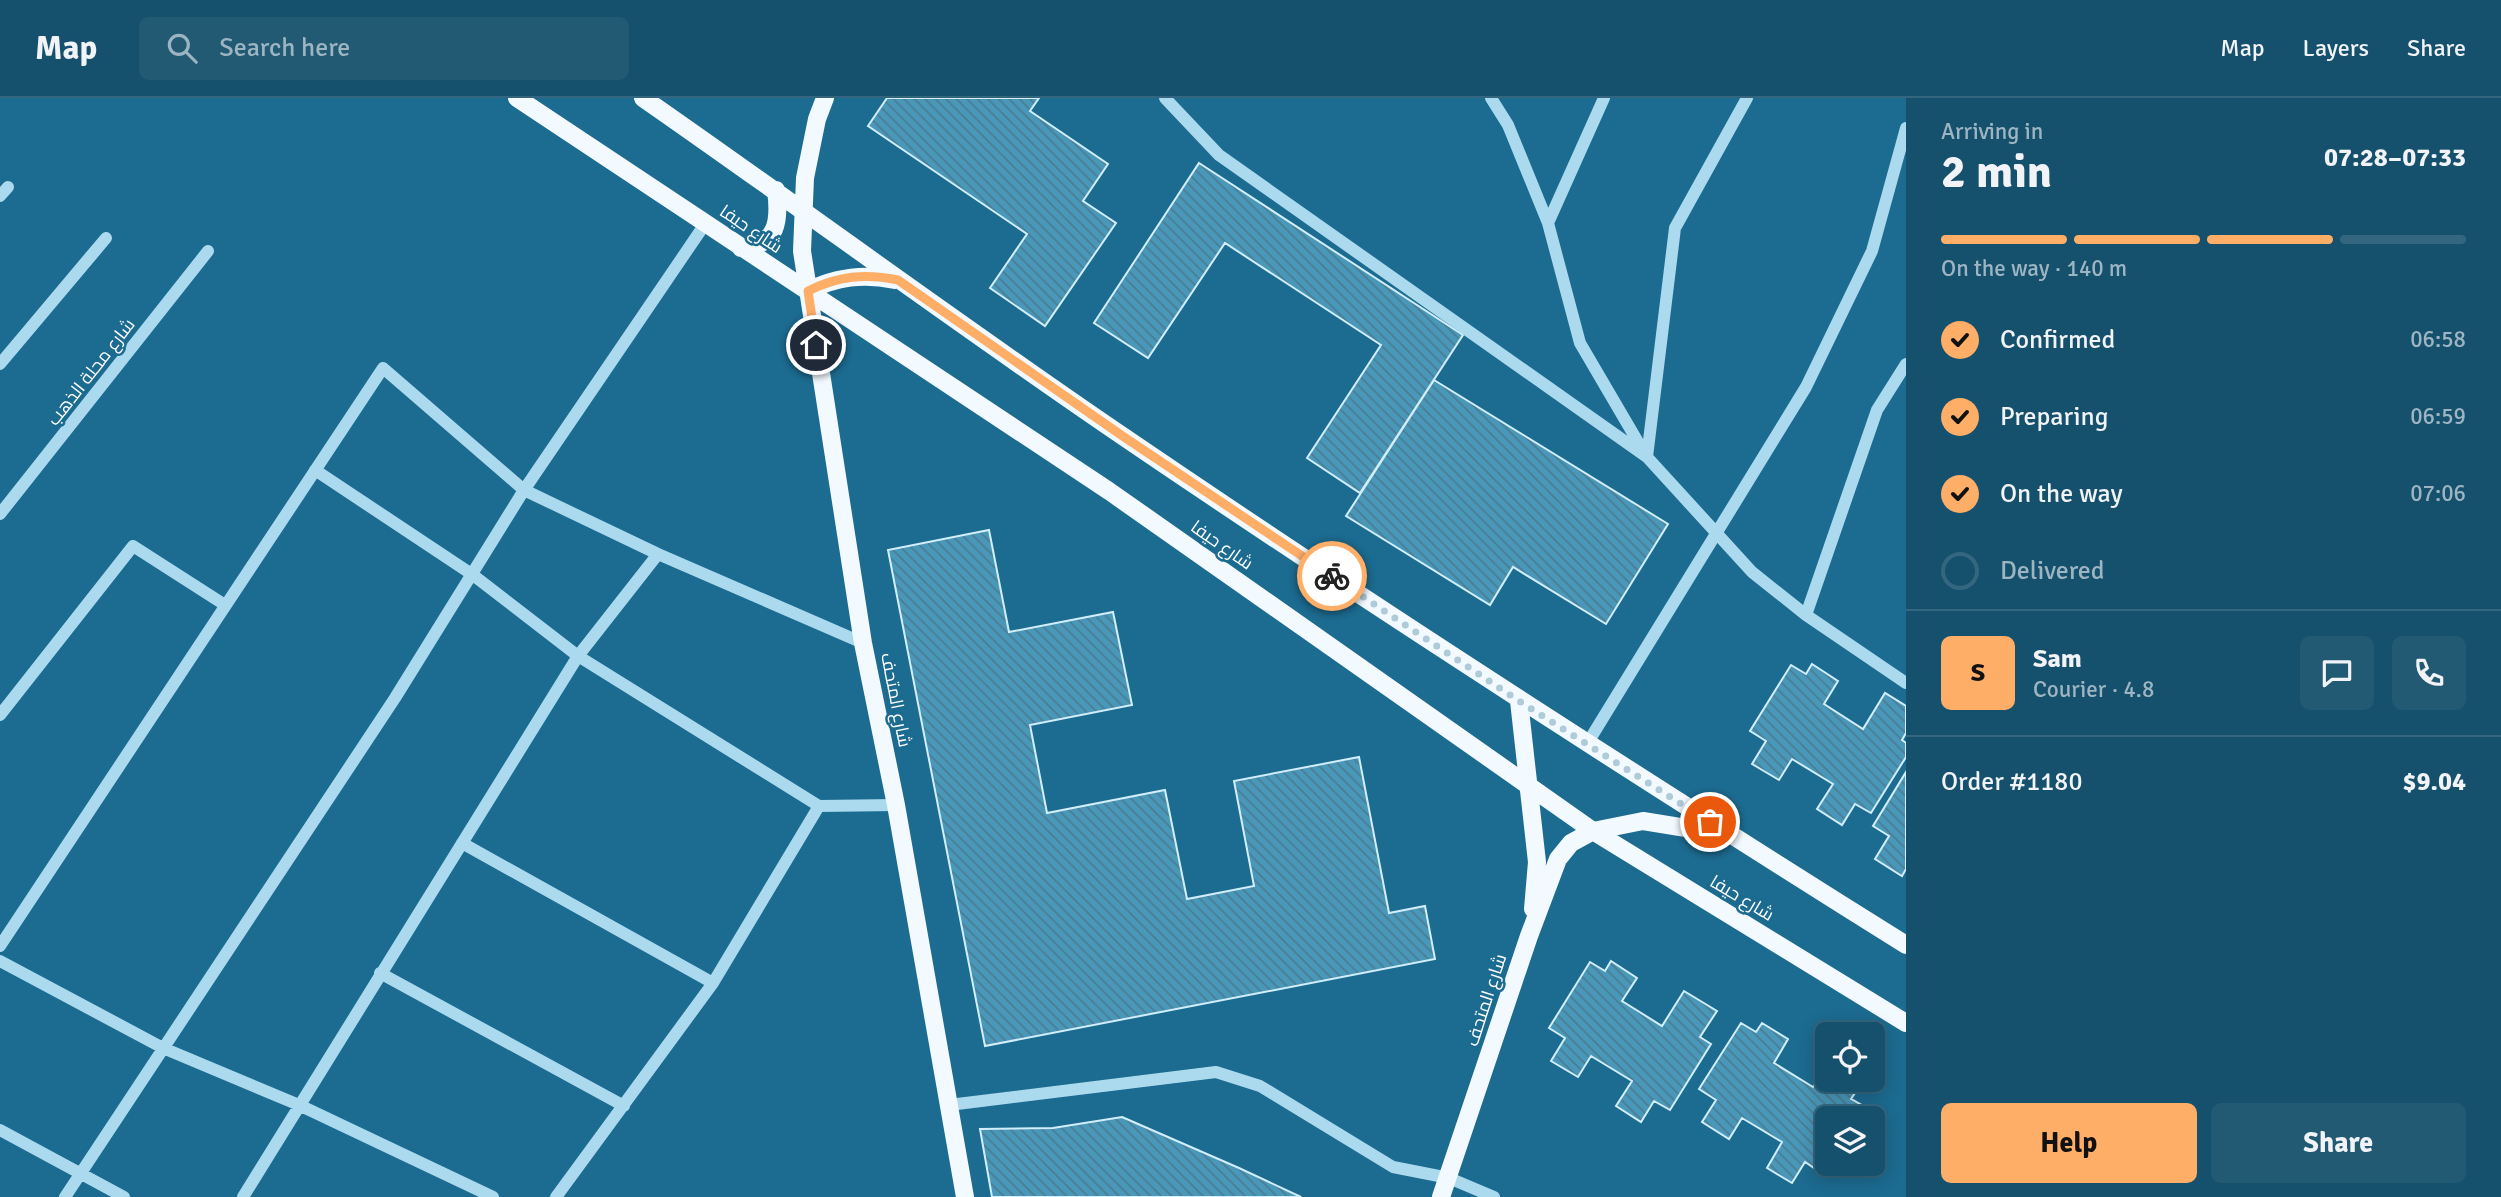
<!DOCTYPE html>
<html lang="en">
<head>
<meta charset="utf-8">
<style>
  :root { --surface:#15506c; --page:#225a74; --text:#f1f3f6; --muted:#9db5c2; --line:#34677f; --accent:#ffae68 }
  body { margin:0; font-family:Signika,Cairo,sans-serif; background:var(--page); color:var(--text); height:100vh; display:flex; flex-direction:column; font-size:26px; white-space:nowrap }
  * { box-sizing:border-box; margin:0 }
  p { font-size:23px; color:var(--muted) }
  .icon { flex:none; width:38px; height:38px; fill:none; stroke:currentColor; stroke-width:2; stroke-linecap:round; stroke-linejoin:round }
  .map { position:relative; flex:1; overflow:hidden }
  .side { display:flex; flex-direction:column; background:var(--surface); width:595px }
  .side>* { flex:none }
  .controls { position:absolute; left:1815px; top:924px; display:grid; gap:14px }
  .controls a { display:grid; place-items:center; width:70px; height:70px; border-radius:10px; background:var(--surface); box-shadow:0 4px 18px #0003,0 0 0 2px var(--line); font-size:35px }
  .pin { position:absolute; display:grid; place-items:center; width:60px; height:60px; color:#fff; margin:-30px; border:4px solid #fff; border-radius:50%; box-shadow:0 2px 7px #0007 }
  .courier { position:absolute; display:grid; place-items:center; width:70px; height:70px; margin:-35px; border:5px solid #ffae68; border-radius:50%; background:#fff; color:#222; box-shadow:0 2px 9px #0007 }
  .head em { font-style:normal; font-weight:700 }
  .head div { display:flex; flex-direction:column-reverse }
  .head { display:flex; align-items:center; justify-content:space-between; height:119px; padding:0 35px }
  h1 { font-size:46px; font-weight:700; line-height:52px }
  .bar { display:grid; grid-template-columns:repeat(4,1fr); gap:10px 7px; align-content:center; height:84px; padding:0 35px }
  .bar i { height:9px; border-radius:5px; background:var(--line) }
  .bar .on { background:var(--accent) }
  .bar p { grid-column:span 4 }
  .line { display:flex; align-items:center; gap:18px; padding:0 35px; border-top:2px solid var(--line) }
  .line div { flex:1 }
  .round { display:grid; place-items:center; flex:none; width:74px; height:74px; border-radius:10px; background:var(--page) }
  ol { padding:0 35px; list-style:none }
  li { display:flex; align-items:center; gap:21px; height:77px }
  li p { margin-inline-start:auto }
  li .icon { padding:7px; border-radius:50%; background:var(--accent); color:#111; stroke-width:4 }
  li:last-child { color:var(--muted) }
  li i { width:38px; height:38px; border:4px solid var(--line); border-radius:50% }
  .primary-button { display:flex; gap:14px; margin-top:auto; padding:14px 35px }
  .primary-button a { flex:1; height:80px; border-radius:10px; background:var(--accent); color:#111; font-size:28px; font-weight:700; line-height:80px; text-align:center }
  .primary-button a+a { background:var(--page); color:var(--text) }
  header { display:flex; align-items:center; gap:42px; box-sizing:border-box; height:98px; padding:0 35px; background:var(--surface); border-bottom:2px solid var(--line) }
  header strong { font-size:33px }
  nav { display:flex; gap:38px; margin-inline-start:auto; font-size:24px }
  .search { width:490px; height:63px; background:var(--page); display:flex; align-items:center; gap:18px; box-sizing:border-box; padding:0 24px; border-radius:10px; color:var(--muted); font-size:26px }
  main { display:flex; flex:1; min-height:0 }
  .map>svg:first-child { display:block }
  .building { fill:url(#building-back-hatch); stroke:#d1eefa; stroke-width:2 }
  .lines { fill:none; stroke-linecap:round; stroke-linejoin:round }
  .minor { stroke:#abdaee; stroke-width:12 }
  .major { stroke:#f2faff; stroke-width:18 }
  .done { stroke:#b0cbd8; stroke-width:7; stroke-dasharray:0 12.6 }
  .route { stroke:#ffae68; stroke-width:9 }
  .labels { text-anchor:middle; stroke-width:5; stroke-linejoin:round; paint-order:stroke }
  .street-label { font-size:18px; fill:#fff; stroke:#1c6b90 }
</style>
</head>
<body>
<header>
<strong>Map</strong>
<div class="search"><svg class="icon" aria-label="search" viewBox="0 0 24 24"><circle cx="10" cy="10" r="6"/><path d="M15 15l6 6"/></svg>Search here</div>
<nav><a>Map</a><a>Layers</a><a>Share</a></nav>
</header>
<main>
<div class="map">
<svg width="1906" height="1099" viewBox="0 0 1906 1099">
  <defs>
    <pattern id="building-back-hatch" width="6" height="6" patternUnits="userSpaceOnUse" patternTransform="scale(1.75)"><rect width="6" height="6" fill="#4997b9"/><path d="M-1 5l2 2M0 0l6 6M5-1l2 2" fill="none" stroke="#4a7d93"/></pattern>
  </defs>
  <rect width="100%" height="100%" fill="#1c6b90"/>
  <path class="building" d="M887 0H1039L1030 13 1108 66 1083 103 1116 125 1045 228 990 190 1027 136 868 28Z
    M1199 65 1463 237 1360 395 1307 360 1381 247 1225 145 1148 260 1094 225Z
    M1434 282 1668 426 1606 526 1513 469 1490 507 1346 418Z
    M989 432 1009 534 1113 514 1132 607 1030 627 1047 715 1165 692 1187 801 1254 788 1234 683 1359 659 1389 815 1425 808 1435 861 985 948 888 452Z
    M1812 566 1838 583 1824 606 1863 631 1885 595 1906 608V635L1902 642 1906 645V659L1871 715 1855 706 1842 727 1817 711 1833 686 1792 661 1779 682 1752 666 1766 643 1750 633 1791 567 1806 576Z
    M1906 674V771L1902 778 1875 761 1889 738 1873 728Z
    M1611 863 1637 880 1622 903 1662 928 1684 893 1717 913 1700 939 1711 946 1670 1012 1654 1003 1641 1024 1616 1008 1632 983 1591 958 1578 979 1551 963 1565 940 1549 930 1590 864 1605 873Z
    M1741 925 1756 934 1762 925 1788 941 1774 965 1813 989 1827 967V982H1864L1851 1001 1862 1007 1854 1020H1827V1063L1820 1074 1805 1064 1792 1085 1767 1070 1782 1044 1742 1020 1729 1041 1702 1024 1716 1002 1699 991Z
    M1122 1019 1239 1070 1301 1099H992L980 1031 1053 1030Z"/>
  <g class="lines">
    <path class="minor" d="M1165 0 1219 57 1647 359 1752 474 1806 517 1906 585
      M1491 0 1508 27 1548 125 1580 245 1645 356
      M0 98 8 89
      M1548 125 1604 0
      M0 266 106 140
      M1647 359 1675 130 1747 0
      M315 372 473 477 578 558 819 708 896 707
      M0 416 208 153
      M1806 517 1877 312 1906 266
      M0 617 133 448 225 507
      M1587 646 1806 289 1872 153 1906 30
      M462 745 713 885
      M0 848 383 270 524 392 658 456 863 545
      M0 863 163 950 299 1007 493 1099
      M380 875 624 1008
      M949 1007 1216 974 1260 988 1393 1069 1449 1080 1494 1099
      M0 1032 124 1099
      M65 1099 395 600 524 392 705 126
      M243 1099 578 558 658 456
      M556 1099 713 885 819 708"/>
    <path class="major" d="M517 0 1109 393 1593 733 1906 925
      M643 0C804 112 962 229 1124 339 1381 514 1643 682 1906 847
      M825 0 817 21 805 80 802 153 863 545 896 707 965 1099
      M741 150C778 148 780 122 776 92
      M808 193C836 179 863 175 895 182
      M1519 603 1537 764 1533 811
      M1441 1099 1529 838 1558 761 1571 745 1593 733 1643 723 1723 736"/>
  </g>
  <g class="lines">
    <path class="done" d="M1332 478 1519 603 1710 724"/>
    <path class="route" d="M816 247 808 193C838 178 865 175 898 182L1124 339 1332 478"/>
  </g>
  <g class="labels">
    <g class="street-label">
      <text transform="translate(751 131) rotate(34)" y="6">شارع حيفا</text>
      <text transform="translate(91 274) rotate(-52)" y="6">شارع محلة الذهب</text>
      <text transform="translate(1222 447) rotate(35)" y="6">شارع حيفا</text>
      <text transform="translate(896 602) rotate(79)" y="6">شارع المتحف</text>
      <text transform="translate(1742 800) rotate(31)" y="6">شارع حيفا</text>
      <text transform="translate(1486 902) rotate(-72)" y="6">شارع المتحف</text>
    </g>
  </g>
</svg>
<div class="controls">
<a><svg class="icon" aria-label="locate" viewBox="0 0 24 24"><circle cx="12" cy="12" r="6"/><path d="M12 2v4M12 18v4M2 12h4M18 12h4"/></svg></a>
<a><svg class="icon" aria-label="layers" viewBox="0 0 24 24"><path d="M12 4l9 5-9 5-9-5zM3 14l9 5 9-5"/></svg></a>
</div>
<div class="pin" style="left:1710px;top:724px;background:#ea580c"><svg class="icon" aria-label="bag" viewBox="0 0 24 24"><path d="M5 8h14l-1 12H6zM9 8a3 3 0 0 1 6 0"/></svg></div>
<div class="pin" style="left:816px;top:247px;background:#1f2937"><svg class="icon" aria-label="home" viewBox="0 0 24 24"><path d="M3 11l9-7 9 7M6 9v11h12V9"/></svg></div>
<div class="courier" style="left:1332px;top:478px"><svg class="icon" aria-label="bike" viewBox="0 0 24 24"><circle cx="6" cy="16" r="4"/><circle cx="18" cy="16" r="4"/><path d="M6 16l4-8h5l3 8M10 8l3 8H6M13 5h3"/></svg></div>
</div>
<section class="side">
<div class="head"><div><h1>2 min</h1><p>Arriving in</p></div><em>07:28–07:33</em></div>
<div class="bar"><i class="on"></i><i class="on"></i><i class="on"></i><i></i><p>On the way · 140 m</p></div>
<ol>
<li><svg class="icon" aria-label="check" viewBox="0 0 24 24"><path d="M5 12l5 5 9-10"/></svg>Confirmed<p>06:58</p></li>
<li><svg class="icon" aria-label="check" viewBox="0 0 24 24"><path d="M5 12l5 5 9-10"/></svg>Preparing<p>06:59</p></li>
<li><svg class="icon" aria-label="check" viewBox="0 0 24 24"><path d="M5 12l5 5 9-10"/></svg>On the way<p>07:06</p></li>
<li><i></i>Delivered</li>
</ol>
<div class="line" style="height:126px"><b class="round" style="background:var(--accent);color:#111">S</b><div><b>Sam</b><p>Courier · 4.8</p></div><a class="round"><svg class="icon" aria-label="chat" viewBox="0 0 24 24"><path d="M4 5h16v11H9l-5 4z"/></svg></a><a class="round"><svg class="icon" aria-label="phone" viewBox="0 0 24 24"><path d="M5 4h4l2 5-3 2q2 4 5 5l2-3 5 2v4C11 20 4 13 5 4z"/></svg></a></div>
<div class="line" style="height:91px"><div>Order #1180</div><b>$9.04</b></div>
<div class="primary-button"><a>Help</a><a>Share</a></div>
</section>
</main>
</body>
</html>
